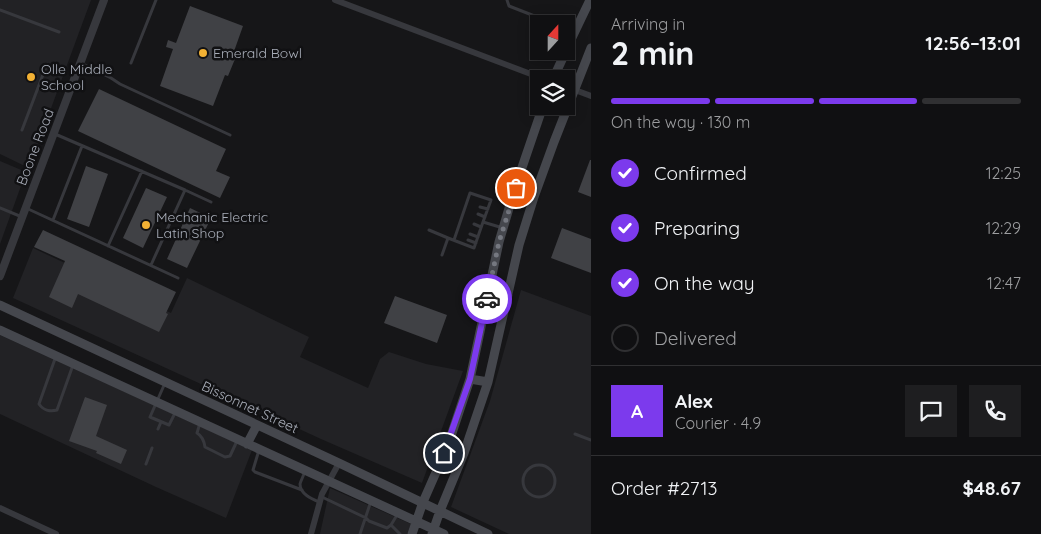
<!DOCTYPE html>
<html lang="en">
<head>
<meta charset="utf-8">
<style>
  :root { --surface:#101012; --page:#1e1e20; --text:#f1f3f6; --muted:#9c9d9f; --line:#303032; --accent:#7c3aed }
  body { margin:0; font-family:Quicksand,sans-serif; background:var(--page); color:var(--text); height:100vh; display:flex; flex-direction:column; font-size:19px; white-space:nowrap }
  * { box-sizing:border-box; margin:0 }
  p { font-size:16px; color:var(--muted) }
  .icon { flex:none; width:28px; height:28px; fill:none; stroke:currentColor; stroke-width:2; stroke-linecap:round; stroke-linejoin:round }
  .map { position:relative; flex:1; overflow:hidden }
  .sheet { display:flex; flex-direction:column; background:var(--surface); width:450px }
  .sheet>* { flex:none }
  .needle { width:32px; rotate:21deg }
  .fabs { position:absolute; left:530px; top:15px; display:grid; gap:10px }
  .fabs a { display:grid; place-items:center; width:45px; height:45px; border-radius:0px; background:var(--surface); box-shadow:0 2px 12px #0003,0 0 0 1px var(--line); font-size:25px }
  .pin { position:absolute; display:grid; place-items:center; width:42px; height:42px; color:#fff; margin:-21px; border:2px solid #fff; border-radius:50%; box-shadow:0 1px 5px #0007 }
  .courier { position:absolute; display:grid; place-items:center; width:50px; height:50px; margin:-25px; border:4px solid #7c3aed; border-radius:50%; background:#fff; color:#222; box-shadow:0 1px 6px #0007 }
  .overview em { font-style:normal; font-weight:700 }
  .overview div { display:flex; flex-direction:column-reverse }
  .overview { display:flex; align-items:center; justify-content:space-between; height:85px; padding:0 20px }
  h1 { font-size:32px; font-weight:700; line-height:38px }
  .bar { display:grid; grid-template-columns:repeat(4,1fr); gap:8px 5px; align-content:center; height:60px; padding:0 20px }
  .bar i { height:6px; border-radius:4px; background:var(--line) }
  .bar .active { background:var(--accent) }
  .bar p { grid-column:span 4 }
  .line { display:flex; align-items:center; gap:12px; padding:0 20px; border-top:1px solid var(--line) }
  .line div { flex:1 }
  .round { display:grid; place-items:center; flex:none; width:52px; height:52px; border-radius:0px; background:var(--page) }
  ol { padding:0 20px; list-style:none }
  li { display:flex; align-items:center; gap:15px; height:55px }
  li p { margin-inline-start:auto }
  li .icon { padding:5px; border-radius:50%; background:var(--accent); color:#fff; stroke-width:4 }
  li:last-child { color:var(--muted) }
  li i { width:28px; height:28px; border:2px solid var(--line); border-radius:50% }
  main { display:flex; flex:1; min-height:0 }
  .map>svg:first-child { display:block }
  .built { fill:#222225 }
  .building { fill:#404145 }
  .lines { fill:none; stroke-linecap:round; stroke-linejoin:round }
  .service { stroke:#37383d; stroke-width:3 }
  .minor { stroke:#37383d; stroke-width:6 }
  .tertiary { stroke:#37383d; stroke-width:8 }
  .secondary { stroke:#45474d; stroke-width:9 }
  .done { stroke:#757880; stroke-width:5; stroke-dasharray:0 9 }
  .route { stroke:#7c3aed; stroke-width:6 }
  .poi-dot { fill:#f2b134; stroke:#111113; stroke-width:2 }
  .labels { text-anchor:middle; stroke-width:5; stroke-linejoin:round; paint-order:stroke }
  .poi-label { font-size:14px; fill:#a8adb8; stroke:#111113; text-anchor:start }
  .street-label { font-size:14px; fill:#a8adb8; stroke:#111113 }
</style>
</head>
<body>
<main>
<div class="map">
<svg width="591" height="534" viewBox="0 0 591 534">
  <rect width="100%" height="100%" fill="#161618"/>
  <path class="built" d="M0 0H91L29 168 0 154Z
    M0 161 26 172 0 244Z
    M33 248 171 313 187 278 309 337 300 357 368 388 380 359 389 352 426 364 463 371 422 483 321 439 13 298Z
    M521 290 591 316V534H509L451 507 490 401Z
    M0 335 252 450 226 518 156 487 0 414Z
    M330 488 411 524 407 534H320Z"/>
  <path class="building" d="M190 6 243 26 232 57 235 59 228 76 225 75 213 106 160 86 173 49 166 47 168 40 176 43Z
    M99 89 226 149 216 171 230 177 220 198 78 131Z
    M590 160H591V197L578 192Z
    M86 166 108 174 89 227 67 219Z
    M146 188 167 197 143 248 123 238Z
    M190 208 211 218 187 268 167 259Z
    M562 228 591 239V273L551 258Z
    M43 230 176 292 166 313 168 314 159 332 78 294 72 308 49 297 65 261 34 247Z
    M395 296 447 315 437 343 384 323Z
    M85 397 107 405 96 436 127 450 121 464 96 453 97 451 69 441Z"/>
  <g class="lines">
    <path class="service" d="M507 0 509 6 555 24
      M0 10 59 32
      M566 28 574 31
      M81 63 111 78 120 84 230 135
      M131 63 156 0
      M22 130 47 64
      M55 134 185 190
      M480 207 488 209
      M0 208 22 217
      M26 208 178 278
      M478 214 485 217
      M53 220 82 146
      M474 224 481 227
      M429 230 448 238
      M470 234 478 237
      M454 240 470 193 491 200 483 222
      M468 240 476 243
      M108 246 142 171
      M442 255 448 238 474 248 483 222 503 228
      M151 265 185 190 211 202
      M56 356 39 404C43 410 50 412 57 410L73 365
      M165 383 150 417 169 425 176 411
      M200 423 197 433C202 436 204 440 205 447L225 457 230 456 237 441
      M158 429 161 422
      M575 434 591 440
      M259 450 253 470 255 472 302 490
      M146 464 152 448
      M523 481a16 16 0 1 1 32 0a16 16 0 1 1-32 0Z
      M305 471C304 475 301 480 300 484 300 494 312 499 319 502
      M322 497 366 518 369 521 387 528 391 525 397 515
      M391 525 400 534
      M360 534 371 501"/>
    <path class="minor" d="M335 0 544 79
      M575 90 591 96
      M0 508 56 534
      M311 534 322 494 339 463"/>
    <path class="tertiary" d="M0 276 104 0"/>
    <path class="secondary" d="M566 50 590 0
      M553 79 566 51
      M515 188 534 197
      M491 280 508 295
      M0 305 339 463 488 534
      M0 330 444 534
      M470 379 488 382
      M247 444 257 425
      M412 534 423 502 448 445 470 379 499 242 515 188 543 106
      M432 534 440 511 464 453 488 382 519 245 534 197 554 142 591 48"/>
  </g>
  <g class="lines">
    <path class="done" d="M487 299 499 242 516 188"/>
    <path class="route" d="M444 453 470 379 487 299"/>
  </g>
  <g class="poi-dot">
    <circle cx="203" cy="53" r="5"/>
    <circle cx="31" cy="77" r="5"/>
    <circle cx="146" cy="225" r="5"/>
  </g>
  <g class="labels">
    <g class="poi-label">
      <text x="213" y="58">Emerald Bowl</text>
      <text x="41" y="74">Olle Middle<tspan x="41" dy="16">School</tspan></text>
      <text x="156" y="222">Mechanic Electric<tspan x="156" dy="16">Latin Shop</tspan></text>
    </g>
    <g class="street-label">
      <text transform="translate(35 147) rotate(-69)" y="5">Boone Road</text>
      <text transform="translate(250 407) rotate(25)" y="5">Bissonnet Street</text>
    </g>
  </g>
</svg>
<div class="fabs">
<a><svg class="needle" viewBox="-14 -14 28 28"><path d="M0-13l5 13h-10z" fill="#e53935"/><path d="M0 13l5-13h-10z" fill="#9c9d9f"/></svg></a>
<a><svg class="icon" aria-label="layers" viewBox="0 0 24 24"><path d="M12 4l9 5-9 5-9-5zM3 14l9 5 9-5"/></svg></a>
</div>
<div class="pin" style="left:516px;top:188px;background:#ea580c"><svg class="icon" aria-label="bag" viewBox="0 0 24 24"><path d="M5 8h14l-1 12H6zM9 8a3 3 0 0 1 6 0"/></svg></div>
<div class="pin" style="left:444px;top:453px;background:#1f2937"><svg class="icon" aria-label="home" viewBox="0 0 24 24"><path d="M3 11l9-7 9 7M6 9v11h12V9"/></svg></div>
<div class="courier" style="left:487px;top:299px"><svg class="icon" aria-label="car" viewBox="0 0 24 24"><path d="M5 17H2v-5l4-1 3-4h7l3 4 3 1v5h-3M9 17h6M6 11h13"/><circle cx="7" cy="17" r="2"/><circle cx="17" cy="17" r="2"/></svg></div>
</div>
<section class="sheet">
<div class="overview"><div><h1>2 min</h1><p>Arriving in</p></div><em>12:56–13:01</em></div>
<div class="bar"><i class="active"></i><i class="active"></i><i class="active"></i><i></i><p>On the way · 130 m</p></div>
<ol>
<li><svg class="icon" aria-label="check" viewBox="0 0 24 24"><path d="M5 12l5 5 9-10"/></svg>Confirmed<p>12:25</p></li>
<li><svg class="icon" aria-label="check" viewBox="0 0 24 24"><path d="M5 12l5 5 9-10"/></svg>Preparing<p>12:29</p></li>
<li><svg class="icon" aria-label="check" viewBox="0 0 24 24"><path d="M5 12l5 5 9-10"/></svg>On the way<p>12:47</p></li>
<li><i></i>Delivered</li>
</ol>
<div class="line" style="height:90px"><b class="round" style="background:var(--accent);color:#fff">A</b><div><b>Alex</b><p>Courier · 4.9</p></div><a class="round"><svg class="icon" aria-label="chat" viewBox="0 0 24 24"><path d="M4 5h16v11H9l-5 4z"/></svg></a><a class="round"><svg class="icon" aria-label="phone" viewBox="0 0 24 24"><path d="M5 4h4l2 5-3 2q2 4 5 5l2-3 5 2v4C11 20 4 13 5 4z"/></svg></a></div>
<div class="line" style="height:65px"><div>Order #2713</div><b>$48.67</b></div>
</section>
</main>
</body>
</html>
